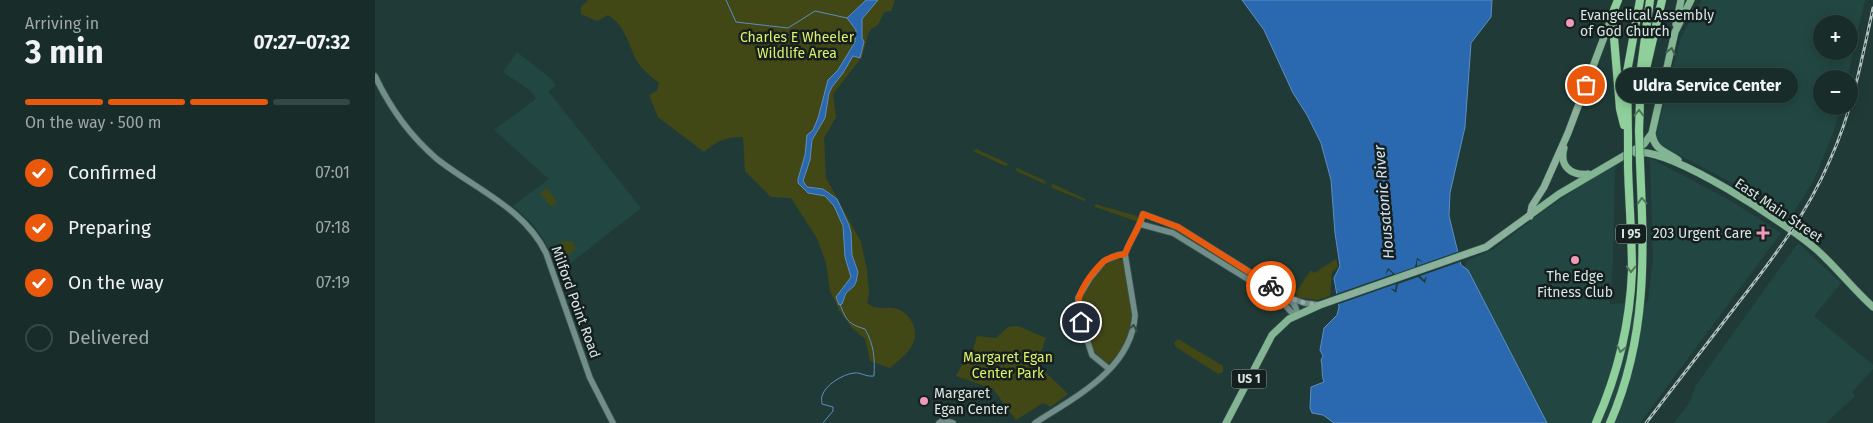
<!DOCTYPE html>
<html lang="en">
<head>
<meta charset="utf-8">
<style>
  :root { --surface:#182c29; --page:#253835; --text:#f1f3f6; --muted:#9fa7a8; --line:#364846; --accent:#ea580c }
  body { margin:0; font-family:"Fira Sans",sans-serif; background:var(--page); color:var(--text); height:100vh; display:flex; flex-direction:column; font-size:19px; white-space:nowrap }
  * { box-sizing:border-box; margin:0 }
  p { font-size:16px; color:var(--muted) }
  .icon { flex:none; width:28px; height:28px; fill:none; stroke:currentColor; stroke-width:2; stroke-linecap:round; stroke-linejoin:round }
  .map { position:relative; flex:1; overflow:hidden }
  .details { display:flex; flex-direction:column; background:var(--surface); width:375px }
  .details>* { flex:none }
  .fabs { position:absolute; left:1438px; top:15px; display:grid; gap:10px }
  .fabs a { display:grid; place-items:center; width:45px; height:45px; border-radius:50%; background:var(--surface); box-shadow:0 2px 12px #0003,0 0 0 1px var(--line); font-size:25px }
  .pin { position:absolute; display:grid; place-items:center; width:42px; height:42px; color:#fff; margin:-21px; border:2px solid #fff; border-radius:50%; box-shadow:0 1px 5px #0007 }
  .courier { position:absolute; display:grid; place-items:center; width:50px; height:50px; margin:-25px; border:4px solid #ea580c; border-radius:50%; background:#fff; color:#222; box-shadow:0 1px 6px #0007 }
  .bubble { position:absolute; height:35px; border-radius:18px; background:var(--surface); box-shadow:0 2px 12px #0003,0 0 0 1px var(--line); font-size:16px; font-weight:700; line-height:35px; text-align:center }
  .headline em { font-style:normal; font-weight:700 }
  .headline div { display:flex; flex-direction:column-reverse }
  .headline { display:flex; align-items:center; justify-content:space-between; height:85px; padding:0 25px }
  h1 { font-size:32px; font-weight:700; line-height:38px }
  .bar { display:grid; grid-template-columns:repeat(4,1fr); gap:8px 5px; align-content:center; height:60px; padding:0 25px }
  .bar i { height:6px; border-radius:4px; background:var(--line) }
  .bar .on { background:var(--accent) }
  .bar p { grid-column:span 4 }
  ol { padding:0 25px; list-style:none }
  li { display:flex; align-items:center; gap:15px; height:55px }
  li p { margin-inline-start:auto }
  li .icon { padding:5px; border-radius:50%; background:var(--accent); color:#fff; stroke-width:4 }
  li:last-child { color:var(--muted) }
  li i { width:28px; height:28px; border:2px solid var(--line); border-radius:50% }
  main { display:flex; flex:1; min-height:0 }
  .map>svg:first-child { display:block }
  .built { fill:#224742; fill-rule:evenodd }
  .green { fill:#424716 }
  .water { fill:#2a68af; stroke:#5e8ebf }
  .pier { fill:#203b37 }
  .lines { fill:none; stroke-linecap:round; stroke-linejoin:round }
  .stream { stroke:#5e8ebf; stroke-width:1 }
  .minor-casing { stroke:#415956; stroke-width:7 }
  .major-casing { stroke:#415956; stroke-width:8 }
  .highway-casing { stroke:#415956; stroke-width:9 }
  .minor { stroke:#718e89; stroke-width:5.5 }
  .major { stroke:#83b594; stroke-width:7 }
  .highway { stroke:#8fcf9b; stroke-width:8 }
  .rail-casing { stroke:#afc1be; stroke-width:3 }
  .rail { stroke:#141f1e; stroke-width:1; stroke-dasharray:4; stroke-linecap:butt }
  .highway-bridge-casing { stroke:#415956; stroke-width:9; stroke-linecap:butt }
  .highway-bridge { stroke:#8fcf9b; stroke-width:8 }
  .oneway { stroke:#466253 }
  .oneway2 { stroke:#52775c }
  .oneway3 { stroke:#394b49 }
  .done { stroke:#97aaa7; stroke-width:5; stroke-dasharray:0 9 }
  .route { stroke:#ea580c; stroke-width:6 }
  .poi-dot { fill:#f09ab7; stroke:#141f1e; stroke-width:2 }
  .labels { text-anchor:middle; stroke-width:5; stroke-linejoin:round; paint-order:stroke }
  .shield { fill:#141f1e; stroke:#9caaa8; stroke-width:1 }
  .shield-label { font-size:12px; font-weight:bold; fill:#d7e6e3 }
  .poi-label { font-size:14px; fill:#d7e6e3; stroke:#141f1e; text-anchor:start }
  .park-label { font-size:14px; fill:#dfef68; stroke:#141f1e }
  .street-label { font-size:14px; fill:#d7e6e3; stroke:#141f1e }
  .water-label { font-size:15px; font-style:italic; fill:#d2e2f5; stroke:#141f1e }
</style>
</head>
<body>
<main>
<section class="details">
<div class="headline"><div><h1>3 min</h1><p>Arriving in</p></div><em>07:27–07:32</em></div>
<div class="bar"><i class="on"></i><i class="on"></i><i class="on"></i><i></i><p>On the way · 500 m</p></div>
<ol>
<li><svg class="icon" aria-label="check" viewBox="0 0 24 24"><path d="M5 12l5 5 9-10"/></svg>Confirmed<p>07:01</p></li>
<li><svg class="icon" aria-label="check" viewBox="0 0 24 24"><path d="M5 12l5 5 9-10"/></svg>Preparing<p>07:18</p></li>
<li><svg class="icon" aria-label="check" viewBox="0 0 24 24"><path d="M5 12l5 5 9-10"/></svg>On the way<p>07:19</p></li>
<li><i></i>Delivered</li>
</ol>
</section>
<div class="map">
<svg width="1498" height="423" viewBox="0 0 1498 423">
  <rect width="100%" height="100%" fill="#203b37"/>
  <path class="built" d="M1327 0H1490L1472 79H1446V106H1466L1458 133 1439 180 1412 222 1392 203 1371 190 1285 145 1283 142 1281 134 1306 37ZM1446 24H1474V51H1446Z
    M142 52 175 78 181 86 173 91 266 208 184 272 168 238 158 224 138 206 174 179 119 130 161 99 156 91 128 72Z
    M1275 158 1356 201 1406 233 1265 423H1172L1093 270 1089 268 1092 261 1119 249 1171 209 1207 185 1240 166 1238 257 1235 304 1273 302 1278 258Z
    M1423 243 1466 283 1439 316 1498 365V369L1477 392 1480 396 1451 423H1299L1315 402 1321 385Z"/>
  <path class="green" d="M213 0H520L516 11 509 12 503 25 497 28 493 34 487 57 458 94 461 117 449 138 451 178 486 242 492 270 494 293 492 303C504 313 514 304 525 310 531 313 535 318 538 324 546 344 529 356 515 368L495 361 490 339 477 328 464 310 455 291 451 263 443 240 416 198 396 197 370 171 368 137C350 137 342 141 329 152L283 117 274 95 282 91 284 83C276 76 267 70 262 61 253 44 250 25 233 15L222 21 206 14V7Z
    M601 149 632 163 633 165 630 166 598 151Z
    M642 168 670 181V184L643 172 640 169Z
    M678 184 710 199V201L677 188 676 186Z
    M172 188 182 202 176 207 165 193Z
    M720 204 762 216 764 219 761 221 720 207Z
    M797 227 891 285V287L888 288 796 229Z
    M187 241 198 242 201 249 190 257 183 246Z
    M743 258 749 261C754 305 769 327 734 364 729 360 723 356 719 351 712 340 705 314 706 301 707 284 728 264 743 258Z
    M961 259 963 267 957 272 955 296 942 300 921 297 922 294 920 293 936 270 939 273Z
    M643 326 671 338 662 364 693 394 676 407 668 403 641 420 618 389 581 376 594 352 597 353 602 336 621 338 633 327Z
    M803 339 848 366V372L843 374 801 347 799 343Z"/>
  <path class="water" d="M491 0H503L487 19V38L489 42 485 58 478 56 468 73 457 87 454 93 450 118 437 140 435 160 428 181 432 187 448 189 462 199 474 225 476 233 477 255 483 272 481 282 479 286 471 293 467 304 464 305 461 297 476 277 470 257 468 226 459 206 450 196 433 193 423 183V179L430 155 432 135 438 130 443 118 453 80 463 70 480 42 481 30 472 18Z
    M867 0H1117L1116 17 1096 43 1090 127 1075 193 1074 216 1086 265 1093 270 1172 423H959L948 415 937 413 935 408 936 387 949 382C946 374 948 368 946 360L948 356 945 350 949 328 962 315 964 307 959 278 965 266 960 233 956 180 946 143 932 115 918 93 889 30Z"/>
  <path class="pier" d="M1085 251 1088 261 1045 276 1049 280 1052 276 1050 283 1043 277 1023 284 1021 293 1015 288 1020 290 1021 284 961 305 958 295 1018 274 1014 270 1010 275 1013 268 1020 274 1040 267 1042 258 1048 262 1042 260V266Z"/>
  <g class="lines">
    <path class="stream" d="M351 0 361 22 413 28 440 11 472 18
      M448 423 458 411V407L447 404C447 402 446 399 447 396 450 385 468 374 479 373 486 372 490 377 499 376 500 358 499 345 490 329 473 324 471 320 465 304"/>
    <g class="minor-casing">
      <path id="minor" d="M0 76C15 108 35 136 62 159 100 189 149 208 171 253L215 378 238 423
        M765 224 798 233 892 291 910 305 916 312 922 314
        M915 298 929 303 945 305
        M734 369 717 355 706 321 703 298 715 278 729 261 743 255 750 254
        M564 423 568 420 578 423
        M660 423C700 397 757 369 760 315L750 254C755 240 764 229 768 214L803 227 894 284 918 303 921 308 922 314"/>
    </g>
    <g class="major-casing">
      <path id="major" d="M1301 24 1306 0
        M1277 133C1279 151 1291 151 1303 160
        M1189 148C1184 166 1196 176 1213 174
        M1261 153C1293 145 1415 226 1442 250 1462 268 1478 289 1498 307
        M1155 216 1157 206 1169 187 1193 133 1237 16
        M851 423 897 335 914 319 945 305 1111 247 1184 194 1269 144 1277 133 1300 32 1316 0"/>
    </g>
    <g class="highway-casing">
      <path id="highway" d="M1239 10 1243 0
        M1237 14 1245 109 1249 125
        M1270 73 1287 0
        M1264 131 1266 68 1275 0
        M1253 137 1252 72 1265 0
        M1221 423C1242 376 1255 323 1257 271 1257 236 1254 202 1253 167
        M1235 423C1273 336 1269 254 1265 162"/>
    </g>
    <use href="#minor" class="minor"/>
    <use href="#major" class="major"/>
    <use href="#highway" class="highway"/>
    <g class="rail-casing">
      <path id="rail" d="M1271 423C1301 384 1331 345 1361 306 1397 260 1432 214 1455 160 1477 112 1487 59 1498 8"/>
    </g>
    <use href="#rail" class="rail"/>
    <g class="highway-bridge-casing">
      <path id="highway-bridge" d="M1264 131 1265 162
        M1253 137V167"/>
    </g>
    <use href="#highway-bridge" class="highway-bridge"/>
  </g>
  <defs><path id="oneway-chevron" d="M-2-3.5L2.5 0L-2 3.5" fill="none" stroke-width="1.6" stroke-linecap="round" stroke-linejoin="round" transform="scale(1.25)"/></defs>
  <use class="oneway" href="#oneway-chevron" transform="translate(1296 51) rotate(-77)"/>
  <g class="oneway2">
    <use href="#oneway-chevron" transform="translate(1264 113) rotate(-89)"/>
    <use href="#oneway-chevron" transform="translate(1267 201) rotate(-92)"/>
    <use href="#oneway-chevron" transform="translate(1256 269) rotate(91)"/>
    <use href="#oneway-chevron" transform="translate(1246 349) rotate(103)"/>
  </g>
  <use class="oneway3" href="#oneway-chevron" transform="translate(758 328) rotate(-80)"/>
  <g class="lines">
    <path class="done" d="M896 286C913 298 924 303 945 305L1102 251 1117 243 1155 216C1155 204 1165 196 1170 185 1185 153 1198 119 1211 85"/>
    <path class="route" d="M706 322C705 314 702 305 704 298 707 286 719 270 728 262 734 257 743 255 750 254 755 240 764 229 768 214L803 227 896 286"/>
  </g>
  <g class="poi-dot">
    <circle cx="1195" cy="23" r="5"/>
    <path d="M1385.5 225.5h5v5h5v5h-5v5h-5v-5h-5v-5h5z"/>
    <circle cx="1200" cy="260" r="5"/>
    <circle cx="549" cy="401" r="5"/>
  </g>
  <g class="labels">
    <g class="shield">
      <rect x="1241" y="224.5" width="30" height="19" rx="4"/>
      <rect x="856.5" y="369.5" width="35" height="19" rx="4"/>
    </g>
    <g class="shield-label">
      <text x="1256" y="238">I 95</text>
      <text x="874" y="383">US 1</text>
    </g>
    <g class="poi-label">
      <text x="1205" y="20">Evangelical Assembly<tspan x="1205" dy="16">of God Church</tspan></text>
      <text x="1377" y="238" text-anchor="end">203 Urgent Care</text>
      <text x="1200" y="281" text-anchor="middle">The Edge<tspan x="1200" dy="16">Fitness Club</tspan></text>
      <text x="559" y="398">Margaret<tspan x="559" dy="16">Egan Center</tspan></text>
    </g>
    <g class="park-label">
      <text x="422" y="42">Charles E Wheeler<tspan x="422" dy="16">Wildlife Area</tspan></text>
      <text x="633" y="362">Margaret Egan<tspan x="633" dy="16">Center Park</tspan></text>
    </g>
    <g class="street-label">
      <text transform="translate(1404 210) rotate(34)" y="5">East Main Street</text>
      <text transform="translate(201 302) rotate(70)" y="5">Milford Point Road</text>
    </g>
    <g class="water-label">
      <text transform="translate(1009 202) rotate(-95)" y="5">Housatonic River</text>
    </g>
  </g>
</svg>
<div class="fabs">
<a>+</a>
<a>−</a>
</div>
<div class="pin" style="left:1211px;top:85px;background:#ea580c"><svg class="icon" aria-label="bag" viewBox="0 0 24 24"><path d="M5 8h14l-1 12H6zM9 8a3 3 0 0 1 6 0"/></svg></div>
<div class="pin" style="left:706px;top:322px;background:#1f2937"><svg class="icon" aria-label="home" viewBox="0 0 24 24"><path d="M3 11l9-7 9 7M6 9v11h12V9"/></svg></div>
<div class="courier" style="left:896px;top:286px"><svg class="icon" aria-label="bike" viewBox="0 0 24 24"><circle cx="6" cy="16" r="4"/><circle cx="18" cy="16" r="4"/><path d="M6 16l4-8h5l3 8M10 8l3 8H6M13 5h3"/></svg></div>
<div class="bubble" style="left:1241px;top:68px;width:182px">Uldra Service Center</div>
</div>
</main>
</body>
</html>
